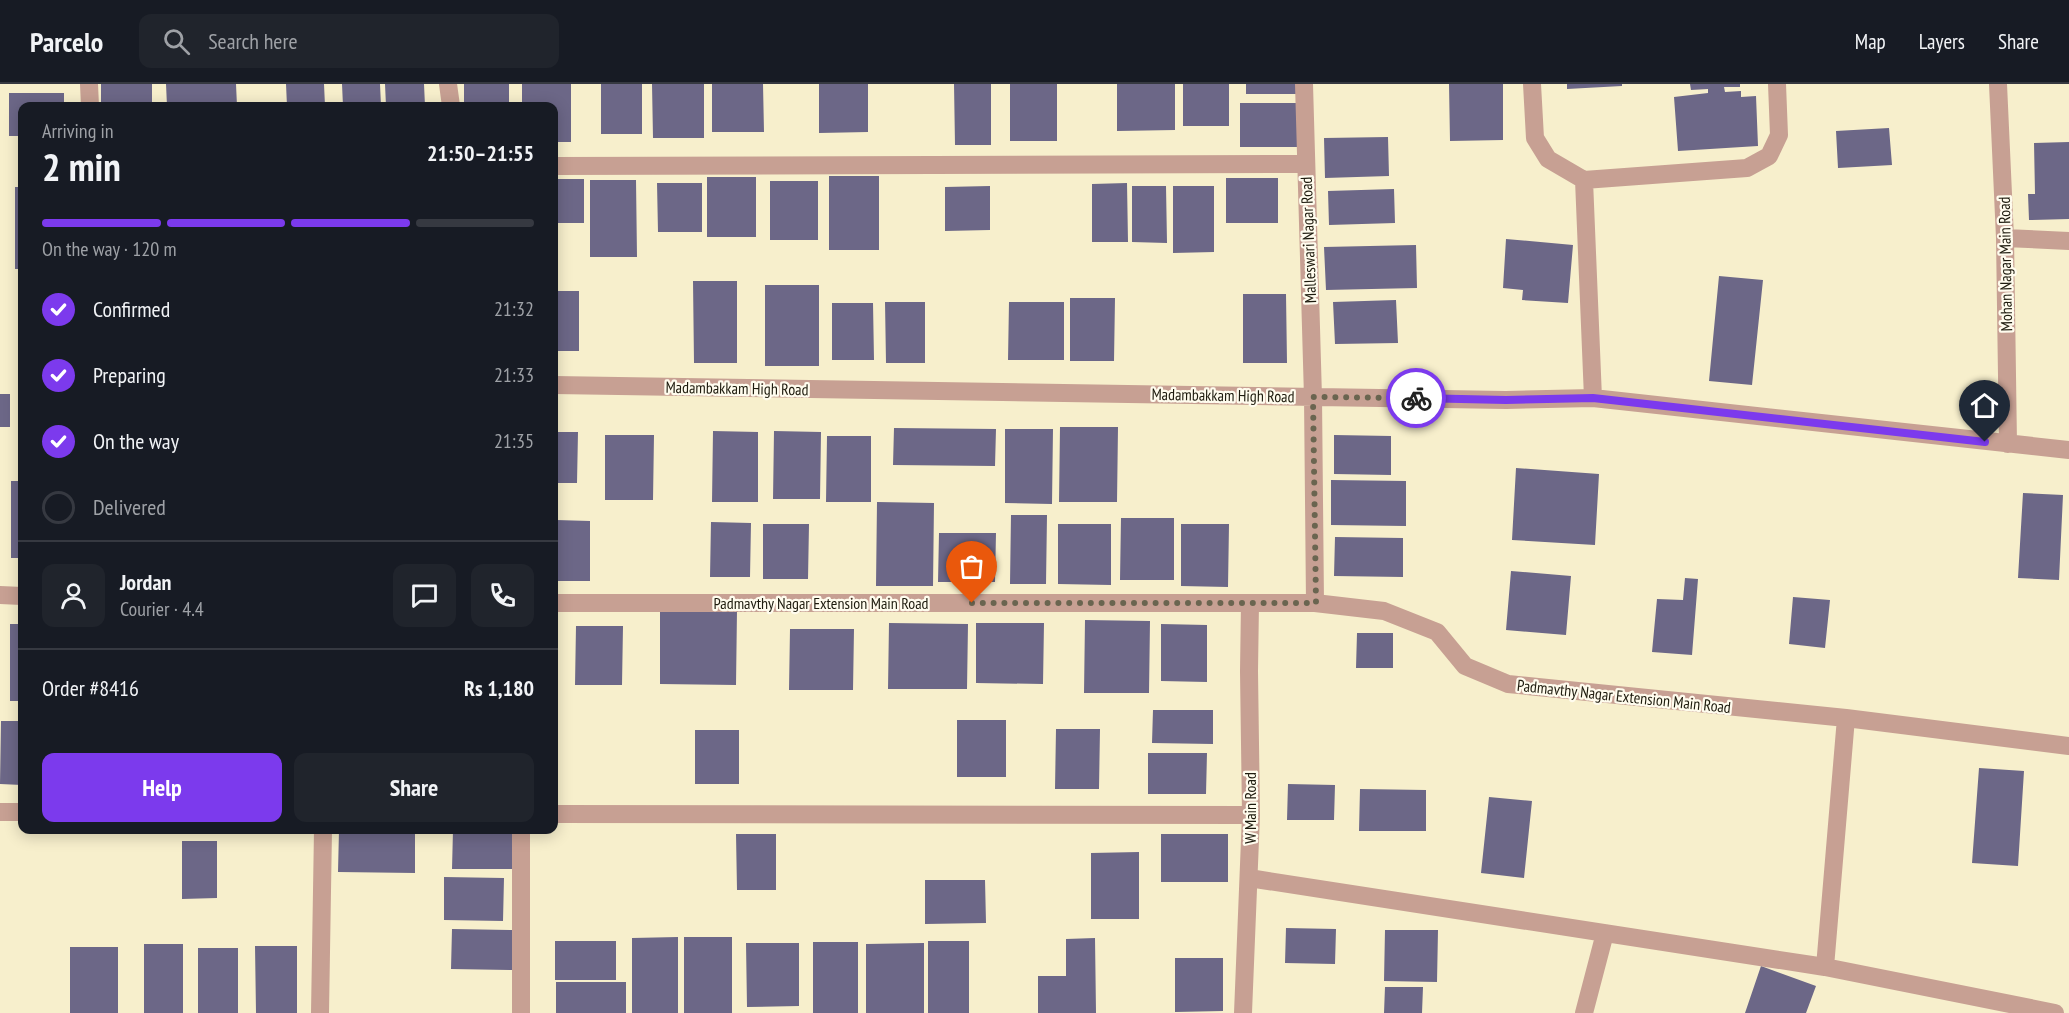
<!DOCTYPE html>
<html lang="en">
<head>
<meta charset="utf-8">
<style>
  :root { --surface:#171b24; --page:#20242c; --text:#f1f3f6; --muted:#9ea1a6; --line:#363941; --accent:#7c3aed }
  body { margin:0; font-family:"PT Sans Narrow",sans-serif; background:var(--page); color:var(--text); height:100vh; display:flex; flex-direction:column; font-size:22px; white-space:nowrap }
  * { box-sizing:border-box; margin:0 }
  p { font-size:20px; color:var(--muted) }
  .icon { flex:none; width:33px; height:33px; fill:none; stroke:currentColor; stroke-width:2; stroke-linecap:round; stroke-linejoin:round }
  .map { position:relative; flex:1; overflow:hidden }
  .details { position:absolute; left:18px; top:18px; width:540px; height:732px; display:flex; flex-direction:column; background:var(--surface); border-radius:12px; box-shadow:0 3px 15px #0003 }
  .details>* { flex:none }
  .pin { position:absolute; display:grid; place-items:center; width:51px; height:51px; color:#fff; margin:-62px -26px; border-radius:50% 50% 50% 0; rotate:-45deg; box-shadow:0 0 6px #0007 }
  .pin .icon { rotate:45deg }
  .courier { position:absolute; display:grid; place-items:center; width:60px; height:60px; margin:-30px; border:4px solid #7c3aed; border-radius:50%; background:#fff; color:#222; box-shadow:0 2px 8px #0007 }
  .summary em { font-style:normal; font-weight:800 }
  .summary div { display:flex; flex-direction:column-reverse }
  .summary { display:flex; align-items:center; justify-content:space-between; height:102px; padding:0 24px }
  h1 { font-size:39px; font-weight:800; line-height:45px }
  .bar { display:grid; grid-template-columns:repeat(4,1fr); gap:9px 6px; align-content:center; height:72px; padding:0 24px }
  .bar i { height:8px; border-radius:4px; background:var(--line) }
  .bar .selected { background:var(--accent) }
  .bar p { grid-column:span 4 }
  .line { display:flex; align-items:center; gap:15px; padding:0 24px; border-top:2px solid var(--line) }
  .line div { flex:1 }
  .round { display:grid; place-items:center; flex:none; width:63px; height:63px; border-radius:12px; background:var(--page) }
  ol { padding:0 24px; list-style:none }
  li { display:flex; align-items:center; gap:18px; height:66px }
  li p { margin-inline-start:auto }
  li .icon { padding:6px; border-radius:50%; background:var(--accent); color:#fff; stroke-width:4 }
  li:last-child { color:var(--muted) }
  li i { width:33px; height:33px; border:3px solid var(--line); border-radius:50% }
  .button { display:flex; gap:12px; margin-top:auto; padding:12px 24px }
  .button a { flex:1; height:69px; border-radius:12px; background:var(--accent); color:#fff; font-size:24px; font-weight:800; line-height:69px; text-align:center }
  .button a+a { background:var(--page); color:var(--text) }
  header { display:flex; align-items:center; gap:36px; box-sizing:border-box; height:84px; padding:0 30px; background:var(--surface); border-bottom:2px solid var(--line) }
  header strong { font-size:28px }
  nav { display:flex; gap:33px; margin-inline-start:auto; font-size:21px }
  .search { width:420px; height:54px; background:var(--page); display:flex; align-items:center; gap:15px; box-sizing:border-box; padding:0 21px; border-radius:12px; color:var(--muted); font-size:22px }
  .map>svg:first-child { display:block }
  .building { fill:#6c6787 }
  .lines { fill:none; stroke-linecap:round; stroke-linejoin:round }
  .minor { stroke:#c7a093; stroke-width:18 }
  .done { stroke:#6a6550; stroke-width:6; stroke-dasharray:0 10.8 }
  .route { stroke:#7c3aed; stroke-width:8 }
  .labels { text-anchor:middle; stroke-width:4.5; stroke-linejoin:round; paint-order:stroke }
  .street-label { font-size:16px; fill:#1e1b0e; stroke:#fffcee }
</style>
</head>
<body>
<header>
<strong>Parcelo</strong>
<div class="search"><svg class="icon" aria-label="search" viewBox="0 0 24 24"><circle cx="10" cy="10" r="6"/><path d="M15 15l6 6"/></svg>Search here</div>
<nav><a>Map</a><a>Layers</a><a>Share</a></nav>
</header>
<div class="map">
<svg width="2069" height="929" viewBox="0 0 2069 929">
  <rect width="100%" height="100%" fill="#f7efcc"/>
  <path class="building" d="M101 0H152V22H101Z
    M166 0H236L237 22H167Z
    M286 0H324L325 22H287Z
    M342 0H380L381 22H343Z
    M385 0H424L425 22H386Z
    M464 0H509V22H464Z
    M522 0H571V58H554V22H522Z
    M601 0H642V50H601Z
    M652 0H704V54H653Z
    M712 0H763L764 48H712Z
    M819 0H868V48L819 49Z
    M954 0H991V61H955Z
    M1010 0H1057V57H1010Z
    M1117 0H1175V46L1117 47Z
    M1183 0H1229V42H1183Z
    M1246 0H1300V10H1246Z
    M1449 0H1503V56L1450 57Z
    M1567 0H1622V2L1567 5Z
    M1690 0H1740V3H1724L1725 8 1741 7V13L1756 12 1758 62 1678 67 1674 13 1708 9V5L1691 6Z
    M9 9H64V22H22V52H9Z
    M1240 19H1297V63H1240Z
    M1889 44 1892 81 1838 84 1836 47Z
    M1388 53 1389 92 1325 94 1324 54Z
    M2069 58V135L2029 136 2028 110H2035L2034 59Z
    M829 92H879V166H829Z
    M707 93H756V153H707Z
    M1226 94H1278V139H1226Z
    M554 95H584V139H554Z
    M590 96H636L637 173H590Z
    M770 97H818V156H770Z
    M657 99H702V148H658Z
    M1127 99 1128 158H1092V100Z
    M990 102V146L945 147V103Z
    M1132 102H1166L1167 159 1132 158Z
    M1173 102H1214V168L1173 169Z
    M15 103H22V185H15Z
    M1394 105 1395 139 1329 141 1328 107Z
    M1506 155 1573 161 1568 219 1522 216 1523 206 1503 204Z
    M1416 161 1417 204 1326 206 1324 163Z
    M1719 192 1763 196 1752 301 1709 297Z
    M693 197H737V279H694Z
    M765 201H819V282H765Z
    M554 207H579V267H554Z
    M1243 210H1286L1287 279H1243Z
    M1070 214H1115L1114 277H1070Z
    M1396 216 1398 259 1335 260 1333 218Z
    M885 218H925V279H886Z
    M1009 218H1064V276H1008Z
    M832 219H873L874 276H832Z
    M18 298H22V390H18Z
    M0 310H10V343H0Z
    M1060 343H1118L1117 418H1059Z
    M894 344 996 345 995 382 893 381Z
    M1005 345H1053L1052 420 1005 419Z
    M713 347 758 348V418H712Z
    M774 347 821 348 820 415H773Z
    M554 348H578L577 399H554Z
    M605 351H654L653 416H605Z
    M1334 351 1391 352V391L1334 390Z
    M827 352H871V418H826Z
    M1516 384 1599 390 1595 461 1512 456Z
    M1331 396 1406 397V442L1331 441Z
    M11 397H22V474H11Z
    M2023 409 2063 411 2059 496 2018 494Z
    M877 418 934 419 933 502H876Z
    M1011 431H1047L1046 500H1010Z
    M1121 434H1174V496H1120Z
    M556 436 590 437V497H556Z
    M711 438 751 439 750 493H710Z
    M763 440H809L808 495H763Z
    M1058 440H1111V501L1058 500Z
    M1181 440H1229L1228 503 1181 502Z
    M939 449H996L995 498H938Z
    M1335 453 1403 454V493L1334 492Z
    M1511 487 1571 492 1566 551 1506 546Z
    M1685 494 1698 495 1692 571 1652 568 1657 515 1683 516Z
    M1793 513 1830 516 1825 564 1789 560Z
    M660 525 737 526 736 601 660 600Z
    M1085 536 1150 537 1149 609H1084Z
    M889 539 968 540 967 605H888Z
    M976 539H1044L1043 600 976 599Z
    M10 540H22V617H10Z
    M1161 540 1207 541V598L1161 597Z
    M576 542H623L622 601H575Z
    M790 545H854L853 606H789Z
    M1357 549H1393V584H1356Z
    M1153 626H1213V660L1152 659Z
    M957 636H1006V693H957Z
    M1 637H22V701L0 700Z
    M1056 645H1100L1099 705H1055Z
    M695 646H739V700H695Z
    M1148 669H1207L1206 710H1148Z
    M1979 684 2024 687 2018 782 1972 779Z
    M1288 700 1335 701 1334 736H1287Z
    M1360 705 1426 706V747H1359Z
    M1489 713 1532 717 1524 794 1481 789Z
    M339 746H415V789L338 788Z
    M453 746H513L512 785H452Z
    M736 750H776V806H737Z
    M1161 750H1228V798H1161Z
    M182 757H217V814L182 815Z
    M1139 768V835H1091V769Z
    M444 793 504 794 503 837 444 836Z
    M925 796H985L986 839 925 840Z
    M1286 844 1336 845 1335 880 1285 879Z
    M452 845 513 846V886L451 885Z
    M1385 846H1438L1437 898 1384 897Z
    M678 853V929H632V854Z
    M684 853H732V929H684Z
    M1095 854 1096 929H1038V892H1066V855Z
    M555 857H616V896H555Z
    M928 857H969V929H928Z
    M813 858H858V929H813Z
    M746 859H799V922L747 923Z
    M924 859V929H866V860Z
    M144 860H183V929H144Z
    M255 862H297V929H256Z
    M70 863H118V929H70Z
    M198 864H238V929H198Z
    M1175 874H1223V927L1175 928Z
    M1761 882 1816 902 1806 929H1745Z
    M556 898H626V929H556Z
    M1385 903H1423L1422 929H1384Z"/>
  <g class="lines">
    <path class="minor" d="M89 0 90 22
      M448 0 451 22
      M1304 0 1313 313 1315 519
      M1532 0 1535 54 1548 75 1584 96
      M1998 0 2005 154 2008 360
      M554 82 1306 80
      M2005 154 2069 157
      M554 301 1506 316 1593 314 2069 366
      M1593 314 1584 96 1747 84 1769 72 1779 51 1777 0
      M0 511 22 512
      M554 519H1315L1384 527 1437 548 1465 582 1508 600 1846 634 2069 662
      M0 728H22
      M554 730 1251 731
      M1249 794 1825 883 2055 929
      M1825 883 1846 634
      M320 929 323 746
      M521 929V746
      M1243 929 1251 731 1249 587 1250 519
      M1584 929 1605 849"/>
  </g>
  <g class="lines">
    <path class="done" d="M972 519H1316L1313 313 1416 314"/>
    <path class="route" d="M1416 314 1506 316 1593 314 1985 358"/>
  </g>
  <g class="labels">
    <g class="street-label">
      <text transform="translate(1308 156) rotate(-92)" y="6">Malleswari Nagar Road</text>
      <text transform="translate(2005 180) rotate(-91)" y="6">Mohan Nagar Main Road</text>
      <text transform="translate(737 304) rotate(1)" y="6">Madambakkam High Road</text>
      <text transform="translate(1223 311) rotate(1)" y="6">Madambakkam High Road</text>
      <text x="821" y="525">Padmavthy Nagar Extension Main Road</text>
      <text transform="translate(1624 612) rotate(6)" y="6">Padmavthy Nagar Extension Main Road</text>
      <text transform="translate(1250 724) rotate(-90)" y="6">W Main Road</text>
    </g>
  </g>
</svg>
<div class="pin" style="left:972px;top:519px;background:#ea580c"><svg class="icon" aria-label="bag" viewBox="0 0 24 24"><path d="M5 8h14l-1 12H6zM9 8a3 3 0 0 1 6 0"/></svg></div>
<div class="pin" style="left:1985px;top:358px;background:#1f2937"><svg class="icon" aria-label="home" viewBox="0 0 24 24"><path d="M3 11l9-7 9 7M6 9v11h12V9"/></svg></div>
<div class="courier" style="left:1416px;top:314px"><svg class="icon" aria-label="bike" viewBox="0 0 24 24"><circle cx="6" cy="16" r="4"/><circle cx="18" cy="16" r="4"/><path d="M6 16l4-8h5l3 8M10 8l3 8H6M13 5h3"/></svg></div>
<section class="details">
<div class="summary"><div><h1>2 min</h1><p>Arriving in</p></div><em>21:50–21:55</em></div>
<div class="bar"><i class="selected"></i><i class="selected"></i><i class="selected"></i><i></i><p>On the way · 120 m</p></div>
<ol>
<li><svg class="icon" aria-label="check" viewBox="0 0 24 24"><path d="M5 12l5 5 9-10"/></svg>Confirmed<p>21:32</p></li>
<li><svg class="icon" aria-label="check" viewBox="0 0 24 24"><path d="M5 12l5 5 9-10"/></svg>Preparing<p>21:33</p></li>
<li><svg class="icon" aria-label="check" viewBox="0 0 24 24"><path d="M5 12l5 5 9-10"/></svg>On the way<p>21:35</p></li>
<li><i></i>Delivered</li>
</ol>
<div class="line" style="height:108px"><a class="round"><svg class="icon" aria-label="person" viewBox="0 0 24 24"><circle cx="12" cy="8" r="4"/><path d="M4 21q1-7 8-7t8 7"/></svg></a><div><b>Jordan</b><p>Courier · 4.4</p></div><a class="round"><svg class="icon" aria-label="chat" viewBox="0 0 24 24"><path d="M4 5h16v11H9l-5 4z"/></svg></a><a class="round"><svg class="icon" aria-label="phone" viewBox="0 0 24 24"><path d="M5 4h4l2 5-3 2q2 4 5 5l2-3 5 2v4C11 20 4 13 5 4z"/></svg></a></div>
<div class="line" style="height:78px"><div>Order #8416</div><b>Rs 1,180</b></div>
<div class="button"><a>Help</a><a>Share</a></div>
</section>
</div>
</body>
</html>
